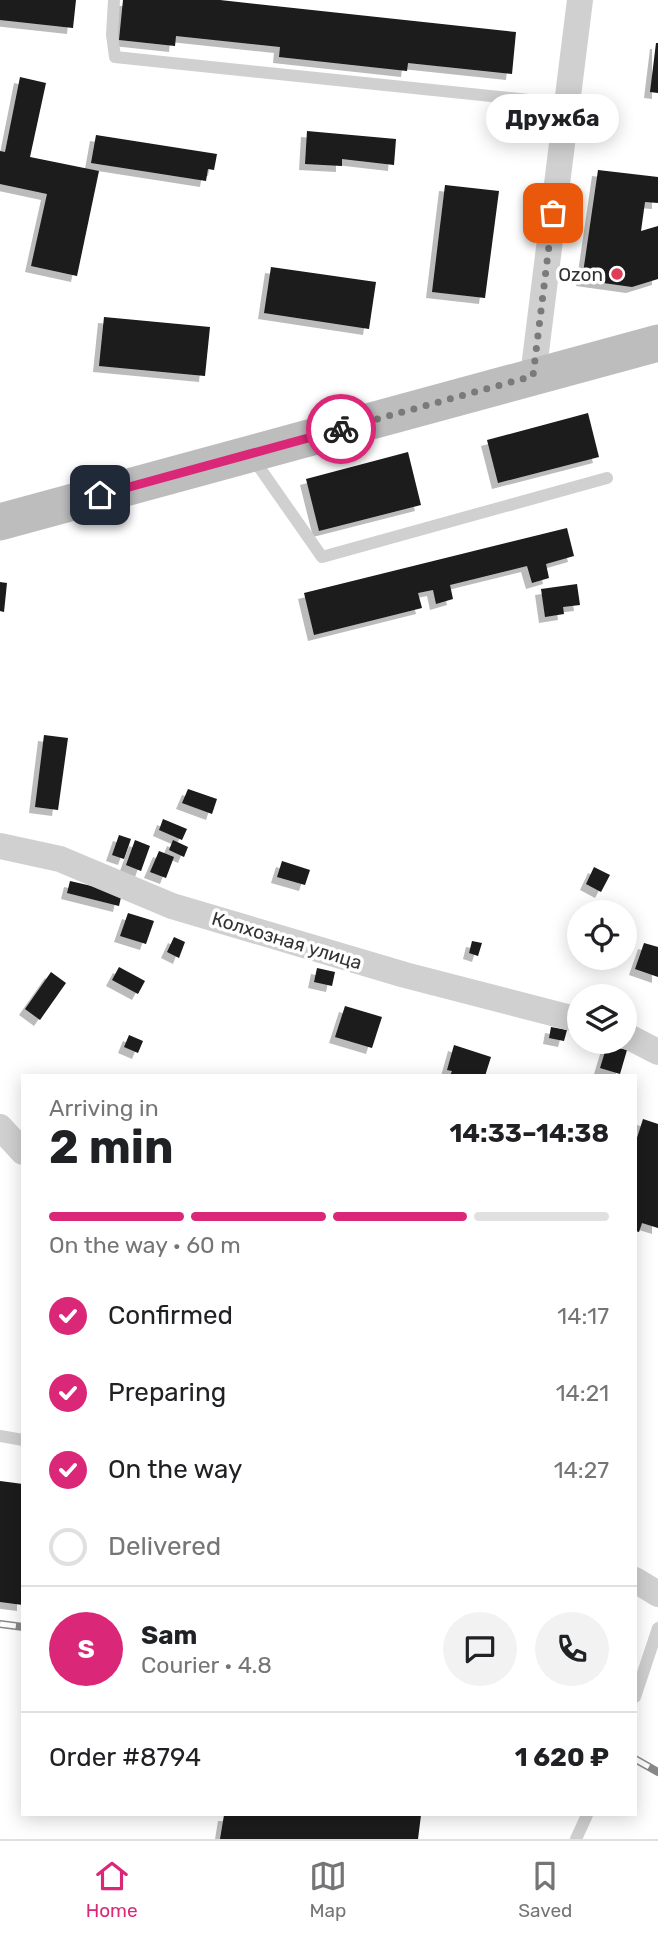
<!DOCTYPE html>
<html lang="en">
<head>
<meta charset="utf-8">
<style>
  :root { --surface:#fff; --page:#f2f2f2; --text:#202124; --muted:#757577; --line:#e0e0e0; --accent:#db2777 }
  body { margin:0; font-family:Rubik,sans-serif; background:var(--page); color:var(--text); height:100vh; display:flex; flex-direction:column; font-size:26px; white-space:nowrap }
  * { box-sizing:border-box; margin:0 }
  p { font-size:23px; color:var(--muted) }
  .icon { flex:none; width:38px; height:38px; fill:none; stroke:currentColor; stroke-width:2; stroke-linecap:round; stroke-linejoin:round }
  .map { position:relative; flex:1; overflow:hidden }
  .details { position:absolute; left:21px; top:1074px; width:616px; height:742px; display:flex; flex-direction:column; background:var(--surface); border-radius:0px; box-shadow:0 4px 18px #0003 }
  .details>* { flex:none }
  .buttons { position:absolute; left:567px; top:900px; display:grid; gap:14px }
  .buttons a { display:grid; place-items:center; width:70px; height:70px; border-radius:50%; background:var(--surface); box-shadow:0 4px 18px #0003; font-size:35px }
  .pin { position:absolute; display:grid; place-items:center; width:60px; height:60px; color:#fff; margin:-30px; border-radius:14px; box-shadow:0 4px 10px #0006 }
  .courier { position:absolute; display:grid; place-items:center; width:70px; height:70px; margin:-35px; border:5px solid #db2777; border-radius:50%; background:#fff; color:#222; box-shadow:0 2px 9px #0007 }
  .bubble { position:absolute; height:49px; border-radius:24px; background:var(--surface); box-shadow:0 4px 18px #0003; font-size:23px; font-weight:700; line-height:49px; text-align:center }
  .overview em { font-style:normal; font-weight:700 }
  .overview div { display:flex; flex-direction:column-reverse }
  .overview { display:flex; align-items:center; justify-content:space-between; height:119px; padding:0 28px }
  h1 { font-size:46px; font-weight:700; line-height:52px }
  .bar { display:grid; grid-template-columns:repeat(4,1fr); gap:10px 7px; align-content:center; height:84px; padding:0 28px }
  .bar i { height:9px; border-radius:5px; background:var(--line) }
  .bar .selected { background:var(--accent) }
  .bar p { grid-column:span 4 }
  .line { display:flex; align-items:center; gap:18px; padding:0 28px; border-top:2px solid var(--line) }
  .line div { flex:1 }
  .round { display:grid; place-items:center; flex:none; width:74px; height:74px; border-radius:37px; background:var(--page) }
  ol { padding:0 28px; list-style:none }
  li { display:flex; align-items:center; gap:21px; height:77px }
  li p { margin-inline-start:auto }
  li .icon { padding:7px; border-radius:50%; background:var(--accent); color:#fff; stroke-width:4 }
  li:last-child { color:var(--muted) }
  li i { width:38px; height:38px; border:4px solid var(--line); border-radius:50% }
  .dock { display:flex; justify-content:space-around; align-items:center; height:98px; border-top:2px solid var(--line); background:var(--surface); font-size:19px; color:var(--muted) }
  .dock a { display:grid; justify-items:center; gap:4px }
  .dock .selected { color:var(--accent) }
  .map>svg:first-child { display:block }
  .building { fill:#1a1a1a; filter:url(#shadow) }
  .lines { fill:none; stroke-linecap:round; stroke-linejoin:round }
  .service { stroke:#d0d0d0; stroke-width:12 }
  .minor { stroke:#d0d0d0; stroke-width:26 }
  .secondary { stroke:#bdbdbd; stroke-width:37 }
  .rail-casing { stroke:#888; stroke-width:8 }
  .rail { stroke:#fff; stroke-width:5; stroke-dasharray:16; stroke-linecap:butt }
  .done { stroke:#7a7a7a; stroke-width:7; stroke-dasharray:0 12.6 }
  .route { stroke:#db2777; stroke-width:9 }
  .poi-dot { fill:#e03e56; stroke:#fff; stroke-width:2.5 }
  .labels { text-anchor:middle; stroke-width:7; stroke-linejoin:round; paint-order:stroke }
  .poi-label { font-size:19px; fill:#333; stroke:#fff; text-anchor:end }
  .street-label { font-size:19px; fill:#333; stroke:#fff }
</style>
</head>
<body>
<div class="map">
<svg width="658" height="1839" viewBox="0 0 658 1839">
  <defs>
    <filter id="shadow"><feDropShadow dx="-6" dy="6" stdDeviation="0" flood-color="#0004"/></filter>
  </defs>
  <rect width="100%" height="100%" fill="#fff"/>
  <path class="building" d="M0 0H76L73 28 0 20Z
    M123 0H220L516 32 512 74 408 63 407 71 279 57 280 47 176 36 175 46 119 40Z
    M656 43H658V93L650 92Z
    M20 77 46 83 30 157 99 171 77 276 31 266 47 194 0 184V151L5 152Z
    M307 131 396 139 394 165 342 159V166L305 164Z
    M96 135 217 154 214 170 208 169 206 181 91 163Z
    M598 170 658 177V203L645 202 641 231 658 226V279L632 287 582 280Z
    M445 185 499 191 485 298 432 292Z
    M271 267 376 282 369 329 264 313Z
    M104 317 210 327 205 376 99 366Z
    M588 413 599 457 498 483 487 440Z
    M408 452 421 505 319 531 306 479Z
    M567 528 574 556 546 564 549 578 532 583 527 566 450 585 453 599 436 604 433 590 418 593 422 608 314 635 304 593Z
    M0 582 7 583 4 612 0 611Z
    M577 584 580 605 563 607 564 614 545 617 541 589Z
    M44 735 68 738 58 810 35 807Z
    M188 789 217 799 212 814 182 803Z
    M163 819 187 829 182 840 159 830Z
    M119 835 131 839 124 859 112 855Z
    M135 840 150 846 141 871 126 865Z
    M173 840 188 847 184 857 169 850Z
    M159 851 174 857 166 878 150 872Z
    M282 861 310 870 305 885 277 877Z
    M594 867 610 875 601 892 586 884Z
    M70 881 122 893 119 906 67 893Z
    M128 913 154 921 146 944 120 936Z
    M174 937 185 942 179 958 167 952Z
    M472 941 482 943 478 956 469 953Z
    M644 943 658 947V977L635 969Z
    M119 967 145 981 138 994 112 980Z
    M317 968 335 972 332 986 314 982Z
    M51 972 66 983 40 1020 25 1009Z
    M345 1006 382 1017 372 1048 335 1037Z
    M551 1027 567 1030 564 1041 549 1038Z
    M129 1035 143 1041 138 1053 124 1047Z
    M454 1045 491 1057 485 1076H450L452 1071 447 1070Z
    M607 1045 627 1050 620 1074 600 1068Z
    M643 1119 658 1124V1228L642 1223 639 1232 635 1231V1144Z
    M0 1481 23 1484V1605L0 1602Z
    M224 1815H421L418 1839H220Z"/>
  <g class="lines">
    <path class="service" d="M114 0 112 35 115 57 567 104
      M252 457 322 557 607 478
      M0 1436 23 1440
      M635 1697 658 1628
      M576 1839 587 1815"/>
    <path class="minor" d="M533 376 580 0
      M0 846 60 859 172 906 405 975 579 1020
      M625 1035 658 1052
      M0 1127 23 1152
      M635 1580 658 1594"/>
    <path class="secondary" d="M0 522 658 343"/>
    <g class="rail-casing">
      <path id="rail" d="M0 1624 23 1627
        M635 1759 658 1772"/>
    </g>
    <use href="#rail" class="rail"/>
  </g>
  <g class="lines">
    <path class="done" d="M341 429 533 376 553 213"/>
    <path class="route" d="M100 495 341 429"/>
  </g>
  <circle class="poi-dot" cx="617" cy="274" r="7"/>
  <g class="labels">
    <g class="poi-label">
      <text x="603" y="281">Ozon</text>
    </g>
    <g class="street-label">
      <text transform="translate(287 940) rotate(17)" y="7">Колхозная улица</text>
    </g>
  </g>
</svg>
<div class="buttons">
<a><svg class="icon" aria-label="locate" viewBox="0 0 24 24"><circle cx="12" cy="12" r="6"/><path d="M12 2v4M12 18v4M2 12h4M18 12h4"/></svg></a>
<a><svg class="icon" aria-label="layers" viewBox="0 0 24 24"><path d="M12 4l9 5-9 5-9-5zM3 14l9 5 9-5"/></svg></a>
</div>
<div class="pin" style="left:553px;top:213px;background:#ea580c"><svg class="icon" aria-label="bag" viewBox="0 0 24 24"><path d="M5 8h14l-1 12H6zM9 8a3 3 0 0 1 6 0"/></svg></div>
<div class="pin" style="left:100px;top:495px;background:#1f2937"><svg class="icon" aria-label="home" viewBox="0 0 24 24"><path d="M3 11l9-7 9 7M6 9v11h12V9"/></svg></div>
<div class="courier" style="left:341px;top:429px"><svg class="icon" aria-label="bike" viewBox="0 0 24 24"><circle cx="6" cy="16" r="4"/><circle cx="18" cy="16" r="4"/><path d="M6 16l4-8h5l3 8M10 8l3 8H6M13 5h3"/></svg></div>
<div class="bubble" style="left:486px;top:94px;width:133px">Дружба</div>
<section class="details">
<div class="overview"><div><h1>2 min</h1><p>Arriving in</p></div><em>14:33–14:38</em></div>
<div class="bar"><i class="selected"></i><i class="selected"></i><i class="selected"></i><i></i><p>On the way · 60 m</p></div>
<ol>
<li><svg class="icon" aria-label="check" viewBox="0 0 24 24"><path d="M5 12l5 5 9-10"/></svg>Confirmed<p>14:17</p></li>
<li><svg class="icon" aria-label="check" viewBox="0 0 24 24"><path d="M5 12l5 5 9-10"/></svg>Preparing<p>14:21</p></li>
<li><svg class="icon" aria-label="check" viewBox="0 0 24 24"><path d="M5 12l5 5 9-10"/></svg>On the way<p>14:27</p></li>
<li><i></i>Delivered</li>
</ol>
<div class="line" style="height:126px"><b class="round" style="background:var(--accent);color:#fff">S</b><div><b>Sam</b><p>Courier · 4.8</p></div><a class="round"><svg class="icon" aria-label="chat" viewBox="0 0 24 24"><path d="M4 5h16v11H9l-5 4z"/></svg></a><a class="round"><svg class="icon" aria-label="phone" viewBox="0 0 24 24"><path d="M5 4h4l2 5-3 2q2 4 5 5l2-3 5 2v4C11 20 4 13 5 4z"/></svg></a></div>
<div class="line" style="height:91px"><div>Order #8794</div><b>1 620 ₽</b></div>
</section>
</div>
<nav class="dock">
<a class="selected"><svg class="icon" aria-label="home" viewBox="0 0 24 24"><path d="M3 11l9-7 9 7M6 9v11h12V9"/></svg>Home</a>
<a><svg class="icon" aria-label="map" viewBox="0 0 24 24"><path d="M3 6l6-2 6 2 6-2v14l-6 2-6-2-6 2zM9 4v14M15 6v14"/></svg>Map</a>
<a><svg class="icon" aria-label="saved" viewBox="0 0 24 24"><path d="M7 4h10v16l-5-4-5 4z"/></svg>Saved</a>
</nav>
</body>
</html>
